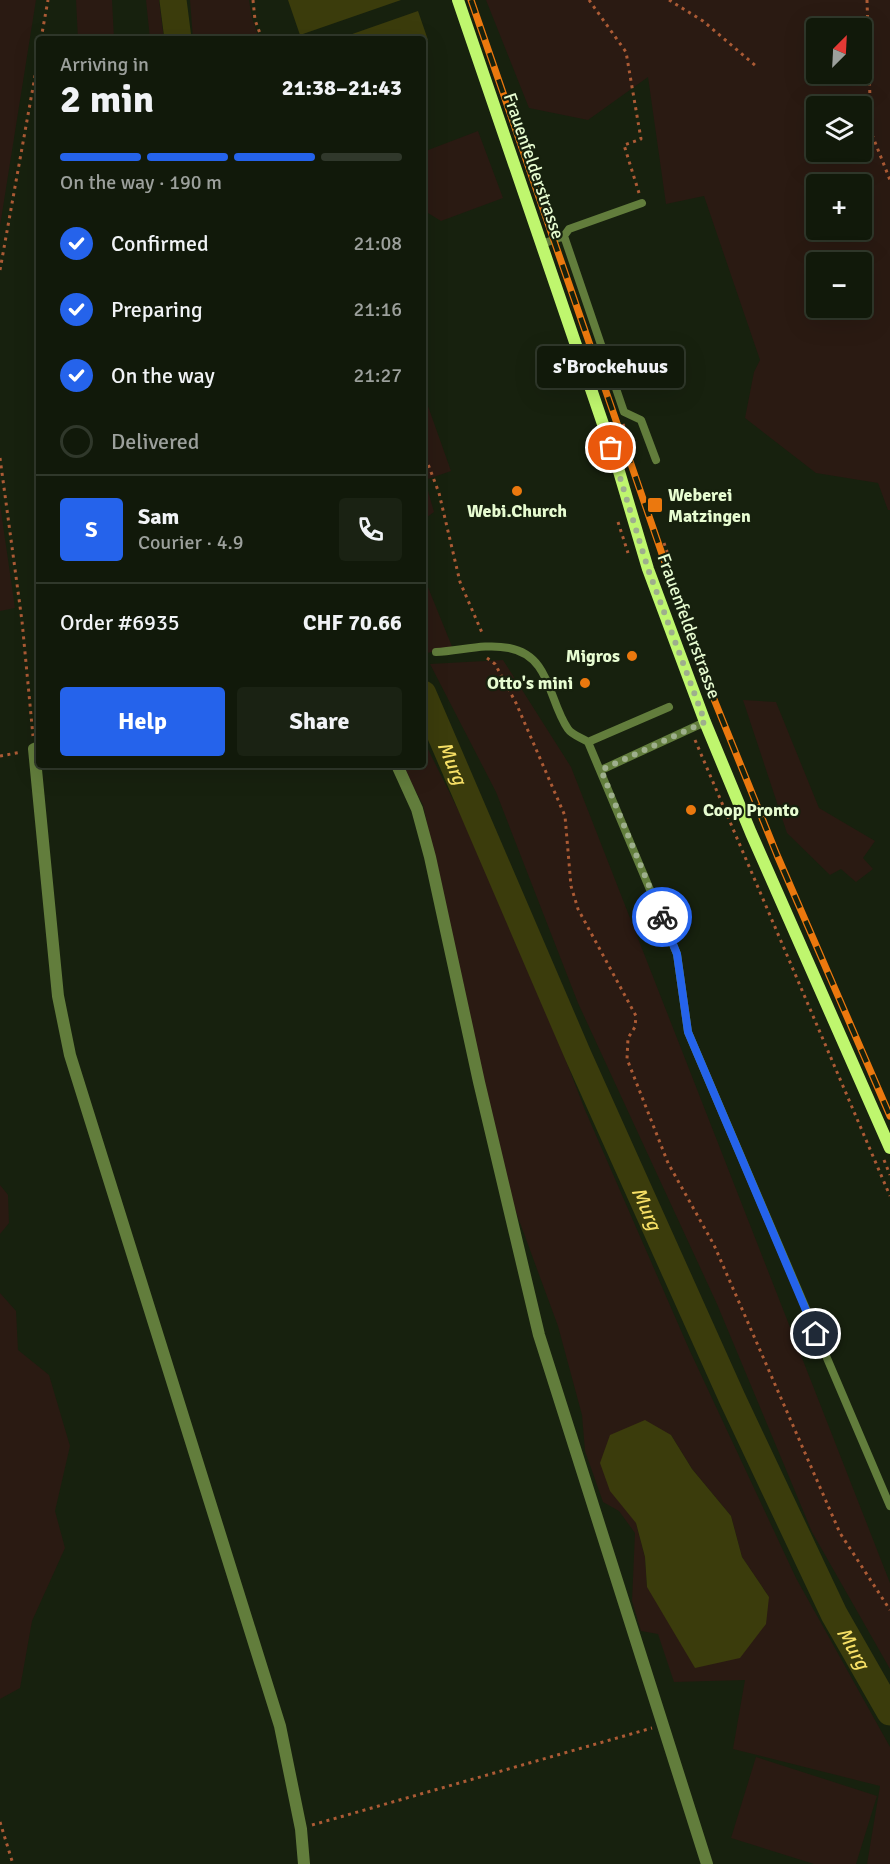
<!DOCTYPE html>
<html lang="en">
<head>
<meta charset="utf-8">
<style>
  :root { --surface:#11190a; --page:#1a2213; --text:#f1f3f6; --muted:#9ca09c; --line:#30382b; --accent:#2563eb }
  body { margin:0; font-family:Signika,sans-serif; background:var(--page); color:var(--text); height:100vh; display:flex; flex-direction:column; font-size:22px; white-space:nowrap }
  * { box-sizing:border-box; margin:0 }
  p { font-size:20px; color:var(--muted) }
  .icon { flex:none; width:33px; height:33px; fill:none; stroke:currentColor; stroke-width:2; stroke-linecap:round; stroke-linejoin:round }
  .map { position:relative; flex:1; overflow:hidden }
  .drawer { position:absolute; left:36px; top:36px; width:390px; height:732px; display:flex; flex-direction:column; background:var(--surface); border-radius:6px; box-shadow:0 6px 24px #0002,0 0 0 2px var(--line) }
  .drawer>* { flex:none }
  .needle { width:39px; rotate:24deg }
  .controls { position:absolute; left:806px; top:18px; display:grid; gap:12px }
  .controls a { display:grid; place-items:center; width:66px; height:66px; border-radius:6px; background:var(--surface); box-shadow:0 6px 24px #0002,0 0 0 2px var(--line); font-size:30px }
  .pin { position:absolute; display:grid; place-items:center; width:51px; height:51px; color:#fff; margin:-26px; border:3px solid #fff; border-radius:50%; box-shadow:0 2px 6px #0007 }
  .courier { position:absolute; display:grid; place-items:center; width:60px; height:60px; margin:-30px; border:4px solid #2563eb; border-radius:50%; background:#fff; color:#222; box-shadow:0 2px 8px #0007 }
  .bubble { position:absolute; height:42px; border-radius:6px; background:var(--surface); box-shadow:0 6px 24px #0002,0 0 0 2px var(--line); font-size:20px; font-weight:700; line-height:42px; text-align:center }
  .head em { font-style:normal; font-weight:700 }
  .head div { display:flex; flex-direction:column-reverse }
  .head { display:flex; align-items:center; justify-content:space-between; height:102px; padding:0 24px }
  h1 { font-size:39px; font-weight:700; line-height:45px }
  .bar { display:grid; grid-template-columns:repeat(4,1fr); gap:9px 6px; align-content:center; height:72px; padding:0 24px }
  .bar i { height:8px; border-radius:4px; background:var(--line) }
  .bar .selected { background:var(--accent) }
  .bar p { grid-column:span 4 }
  .line { display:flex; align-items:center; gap:15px; padding:0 24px; border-top:2px solid var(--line) }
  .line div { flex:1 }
  .round { display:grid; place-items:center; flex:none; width:63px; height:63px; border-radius:6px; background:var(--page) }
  ol { padding:0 24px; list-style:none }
  li { display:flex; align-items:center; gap:18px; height:66px }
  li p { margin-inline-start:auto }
  li .icon { padding:6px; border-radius:50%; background:var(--accent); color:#fff; stroke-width:4 }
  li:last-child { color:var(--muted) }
  li i { width:33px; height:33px; border:3px solid var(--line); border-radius:50% }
  .button { display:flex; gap:12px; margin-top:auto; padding:12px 24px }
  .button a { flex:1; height:69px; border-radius:6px; background:var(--accent); color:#fff; font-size:24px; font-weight:700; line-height:69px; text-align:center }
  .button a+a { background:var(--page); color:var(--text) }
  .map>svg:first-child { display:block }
  .green { fill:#2a1a12; fill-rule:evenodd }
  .water { fill:#3b3c0c }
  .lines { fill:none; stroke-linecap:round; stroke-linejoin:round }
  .river { stroke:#3b3c0c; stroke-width:27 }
  .path { stroke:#ac5b35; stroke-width:3; stroke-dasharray:3 4.5; stroke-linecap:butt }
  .service { stroke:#627d3c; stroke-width:8 }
  .minor { stroke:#627d3c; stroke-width:12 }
  .secondary { stroke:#bff66e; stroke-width:12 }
  .rail-casing { stroke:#eb780e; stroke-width:7 }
  .rail { stroke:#17210e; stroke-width:4.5; stroke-dasharray:14; stroke-linecap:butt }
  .done { stroke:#9eaf8d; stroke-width:6; stroke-dasharray:0 10.8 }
  .route { stroke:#2563eb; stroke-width:8 }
  .poi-dot { fill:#eb780e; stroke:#17210e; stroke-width:2 }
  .labels { text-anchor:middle; stroke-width:4.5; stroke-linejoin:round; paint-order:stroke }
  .street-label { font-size:18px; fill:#e7fcd1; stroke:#17210e }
  .poi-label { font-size:18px; font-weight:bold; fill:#e7fcd1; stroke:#17210e; text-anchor:start }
  .water-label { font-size:20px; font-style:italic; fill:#f6df65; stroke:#17210e }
</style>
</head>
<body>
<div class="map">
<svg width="890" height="1864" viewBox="0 0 890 1864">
  <rect width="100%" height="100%" fill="#17210e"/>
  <path class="green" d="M0 0H36L0 226Z
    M76 0H112L114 39H78Z
    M146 0H159L164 39H150Z
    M190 0H249L252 18 259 39H193Z
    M486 0H890V510H888L878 483 816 473 745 418 754 372 760 360 704 196 666 204 648 77 588 120 529 108ZM816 28H861V74H816ZM816 106H861V152H816ZM816 184H861V230H816ZM816 262H861V308H816Z
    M478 131 503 198 441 221 423 210V152Z
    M423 392 451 471 425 480 434 512 423 520Z
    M0 504 15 608 0 611Z
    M423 575 453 649 426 653 423 647Z
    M503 660 571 767 890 1583V1669L812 1532 717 1304 578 1003 496 792 430 664Z
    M743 700 776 702 819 808 875 841 863 858 873 869 856 882 841 869 830 875 787 833Z
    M423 739 478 850 546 1009 585 1110 689 1349 796 1578 890 1747V1864H867L880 1786 733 1749 745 1680 674 1682 658 1634 641 1631 632 1601 635 1533 619 1511 603 1502 585 1451 582 1415 558 1326 502 1174 423 805 402 765H423ZM671 1435 692 1469 731 1516 742 1557 769 1597 647 1587 645 1557 636 1523Z
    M0 1185 8 1195 9 1223 0 1234Z
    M0 1293 16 1311 18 1350 49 1375 70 1446 55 1511 65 1548 32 1621 20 1688 0 1699Z
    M756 1757 877 1796 856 1864H814L731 1838Z"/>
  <path class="water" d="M288 0H401L300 35Z
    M418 11 428 40 423 42V39H338Z
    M645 1420 671 1435 692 1469 731 1516 742 1557 769 1597 766 1624 740 1658 695 1668 647 1587 645 1557 636 1523 610 1491 600 1463 610 1435Z"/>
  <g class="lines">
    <g class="river">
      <path d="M173 0 178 39"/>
      <path id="s1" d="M423 694 578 1055 732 1398 834 1614 890 1712"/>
    </g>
    <path class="path" d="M253 0 255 20 262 39
      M589 0 626 52 641 139 624 145 639 193
      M669 0 703 21 756 66
      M867 0 871 132 890 180
      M41 39 48 0
      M0 270 39 54
      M623 424 632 452
      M423 451 439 493 460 582 483 635
      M0 458 22 621 33 736
      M618 522 628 553
      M664 543 670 560
      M487 658 495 664 516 703 565 816 571 886 578 909 636 1016 635 1027 628 1038 627 1059 668 1163 714 1245 840 1533 890 1610
      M695 740 890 1196
      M0 756 22 752
      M884 1160 890 1175
      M0 1822 13 1864
      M312 1825 652 1728"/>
    <path class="service" d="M564 236 624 412 641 420 656 460
      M542 244 564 236 569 229 642 203
      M436 652C460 651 485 643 509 648 551 656 548 700 568 729 572 735 582 738 588 742L677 954 688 1032 890 1506
      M588 742 669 707
      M601 770 705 722"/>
    <path class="minor" d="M39 747 34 749 58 996 70 1055 280 1726 301 1829 304 1864
      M397 765 417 809 430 857 479 1082 539 1335 707 1864"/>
    <path class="secondary" d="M458 0 618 468 648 569 705 722 751 833 890 1148"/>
    <g class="rail-casing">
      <path id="rail" d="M471 0 701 667 777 855 890 1116"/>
    </g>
    <use href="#rail" class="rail"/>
  </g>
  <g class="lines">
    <path class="done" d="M611 448 648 569 705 722 601 770 662 917"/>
    <path class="route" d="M662 917 677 954 688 1032 816 1334"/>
  </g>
  <g class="poi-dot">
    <circle cx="517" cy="491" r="6"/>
    <rect x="647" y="497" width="16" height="16" rx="3"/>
    <circle cx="632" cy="656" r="6"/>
    <circle cx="585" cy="683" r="6"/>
    <circle cx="691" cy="810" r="6"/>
  </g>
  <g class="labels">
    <g class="street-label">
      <text transform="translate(534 166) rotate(71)" y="6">Frauenfelderstrasse</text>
      <text transform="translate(689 626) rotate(70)" y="6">Frauenfelderstrasse</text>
    </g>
    <g class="poi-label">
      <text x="668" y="501">Weberei<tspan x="668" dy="21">Matzingen</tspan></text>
      <text x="517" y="517" text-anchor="middle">Webi.Church</text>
      <text x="620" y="662" text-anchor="end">Migros</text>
      <text x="573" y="689" text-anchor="end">Otto's mini</text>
      <text x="703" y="816">Coop Pronto</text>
    </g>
    <g class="water-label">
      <text dy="7" stroke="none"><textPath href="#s1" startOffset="75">Murg</textPath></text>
      <text dy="7" stroke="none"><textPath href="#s1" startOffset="561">Murg</textPath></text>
      <text dy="7" stroke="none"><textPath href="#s1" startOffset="1047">Murg</textPath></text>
    </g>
  </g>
</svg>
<div class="controls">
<a><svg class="needle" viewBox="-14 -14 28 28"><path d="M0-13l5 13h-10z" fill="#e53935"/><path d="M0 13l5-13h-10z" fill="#9ca09c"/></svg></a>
<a><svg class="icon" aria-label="layers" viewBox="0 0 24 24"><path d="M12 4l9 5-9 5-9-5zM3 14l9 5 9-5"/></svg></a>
<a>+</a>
<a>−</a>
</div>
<div class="pin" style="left:611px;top:448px;background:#ea580c"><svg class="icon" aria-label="bag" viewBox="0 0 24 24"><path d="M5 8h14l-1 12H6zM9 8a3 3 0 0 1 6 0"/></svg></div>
<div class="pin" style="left:816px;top:1334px;background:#1f2937"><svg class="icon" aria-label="home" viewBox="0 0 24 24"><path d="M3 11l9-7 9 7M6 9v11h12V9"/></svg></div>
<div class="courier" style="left:662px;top:917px"><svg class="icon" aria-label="bike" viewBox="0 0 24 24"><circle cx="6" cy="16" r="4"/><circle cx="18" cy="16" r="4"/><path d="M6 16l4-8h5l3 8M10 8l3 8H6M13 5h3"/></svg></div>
<div class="bubble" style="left:537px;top:346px;width:147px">s'Brockehuus</div>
<section class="drawer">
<div class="head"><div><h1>2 min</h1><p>Arriving in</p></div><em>21:38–21:43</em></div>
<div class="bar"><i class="selected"></i><i class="selected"></i><i class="selected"></i><i></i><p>On the way · 190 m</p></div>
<ol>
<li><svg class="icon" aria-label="check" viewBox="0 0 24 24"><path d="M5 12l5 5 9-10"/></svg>Confirmed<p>21:08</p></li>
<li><svg class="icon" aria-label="check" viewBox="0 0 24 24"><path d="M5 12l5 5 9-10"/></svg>Preparing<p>21:16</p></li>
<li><svg class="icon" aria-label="check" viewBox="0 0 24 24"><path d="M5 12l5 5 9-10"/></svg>On the way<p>21:27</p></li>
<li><i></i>Delivered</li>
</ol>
<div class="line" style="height:108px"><b class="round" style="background:var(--accent);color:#fff">S</b><div><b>Sam</b><p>Courier · 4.9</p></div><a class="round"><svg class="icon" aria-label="phone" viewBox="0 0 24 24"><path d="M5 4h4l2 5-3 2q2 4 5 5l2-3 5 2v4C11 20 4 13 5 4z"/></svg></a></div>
<div class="line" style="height:78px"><div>Order #6935</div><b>CHF 70.66</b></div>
<div class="button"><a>Help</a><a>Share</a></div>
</section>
</div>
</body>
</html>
